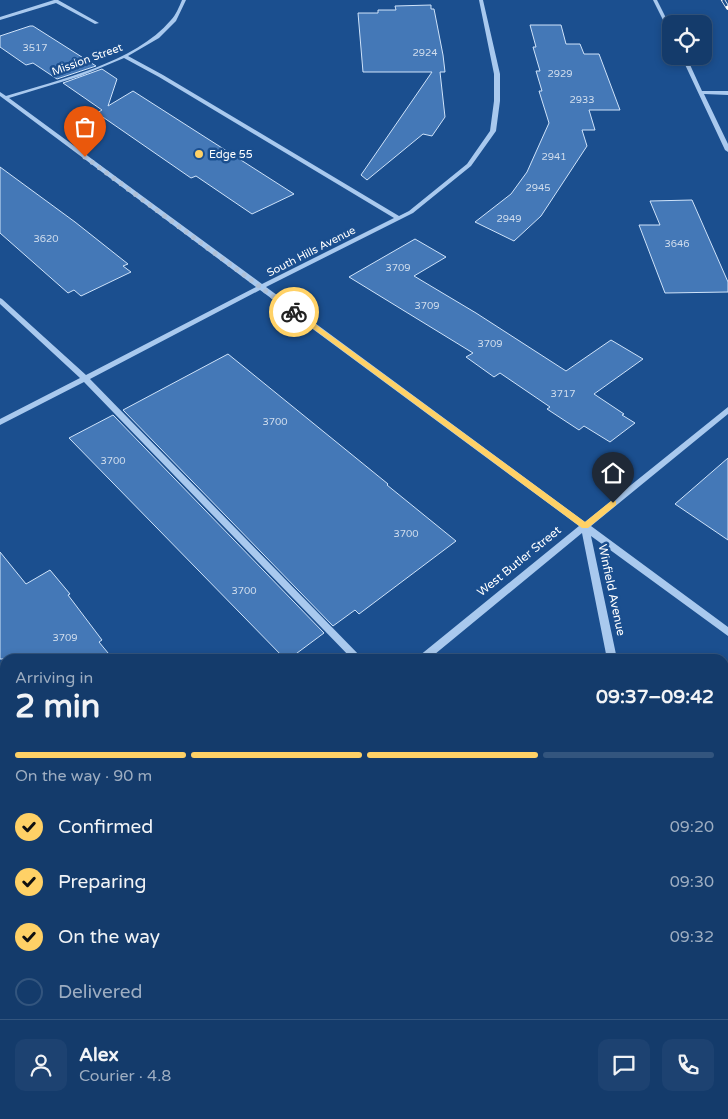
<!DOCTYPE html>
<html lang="en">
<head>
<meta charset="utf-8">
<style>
  :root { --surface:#143b6b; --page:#1d4271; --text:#f1f3f6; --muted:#9dadc1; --line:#33557e; --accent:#ffd166 }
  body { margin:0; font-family:"Varela Round",sans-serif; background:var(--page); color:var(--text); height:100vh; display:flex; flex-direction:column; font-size:19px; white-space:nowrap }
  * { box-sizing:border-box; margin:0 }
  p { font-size:16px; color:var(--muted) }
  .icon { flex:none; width:28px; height:28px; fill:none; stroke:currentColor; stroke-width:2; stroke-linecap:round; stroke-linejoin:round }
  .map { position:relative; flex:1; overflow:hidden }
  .side { position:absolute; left:0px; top:654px; width:729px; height:466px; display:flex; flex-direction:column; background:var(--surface); border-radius:15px 15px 0 0; box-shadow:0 2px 8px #0003,0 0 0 1px var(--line) }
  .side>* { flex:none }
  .tools { position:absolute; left:662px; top:15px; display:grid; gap:10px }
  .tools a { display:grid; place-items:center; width:50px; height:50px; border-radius:10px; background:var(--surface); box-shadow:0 2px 8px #0003,0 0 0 1px var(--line); font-size:25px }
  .pin { position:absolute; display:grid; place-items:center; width:42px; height:42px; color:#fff; margin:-51px -21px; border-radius:50% 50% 50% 0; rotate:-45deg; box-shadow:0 0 5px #0007 }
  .pin .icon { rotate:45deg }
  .courier { position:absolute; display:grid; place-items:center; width:50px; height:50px; margin:-25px; border:4px solid #ffd166; border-radius:50%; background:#fff; color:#222; box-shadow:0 1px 6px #0007 }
  .overview em { font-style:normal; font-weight:700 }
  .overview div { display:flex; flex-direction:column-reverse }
  .overview { display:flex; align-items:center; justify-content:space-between; height:85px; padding:0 15px }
  h1 { font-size:32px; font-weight:700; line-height:38px }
  .bar { display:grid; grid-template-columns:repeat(4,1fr); gap:8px 5px; align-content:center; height:60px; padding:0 15px }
  .bar i { height:6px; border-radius:4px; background:var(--line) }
  .bar .active { background:var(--accent) }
  .bar p { grid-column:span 4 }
  .line { display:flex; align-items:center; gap:12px; padding:0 15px; border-top:1px solid var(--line) }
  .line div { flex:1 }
  .round { display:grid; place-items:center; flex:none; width:52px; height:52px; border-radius:10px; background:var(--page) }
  ol { padding:0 15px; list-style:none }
  li { display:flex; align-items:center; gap:15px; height:55px }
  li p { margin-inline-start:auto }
  li .icon { padding:5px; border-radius:50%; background:var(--accent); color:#111; stroke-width:4 }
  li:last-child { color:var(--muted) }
  li i { width:28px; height:28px; border:2px solid var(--line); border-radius:50% }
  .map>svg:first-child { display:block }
  .building { fill:#4478b7; stroke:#cfe3fa }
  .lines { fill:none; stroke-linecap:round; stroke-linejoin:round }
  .minor { fill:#a9c9ee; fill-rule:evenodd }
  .rail-casing { stroke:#fff; stroke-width:4 }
  .rail { stroke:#1b4f8f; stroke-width:2.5; stroke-dasharray:7; stroke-linecap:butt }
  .route { fill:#ffd166 }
  .done { stroke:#afc1d8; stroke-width:5; stroke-dasharray:0 9 }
  .poi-dot { fill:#ffd166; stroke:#1b4f8f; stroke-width:2 }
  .labels { text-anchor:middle; stroke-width:5; stroke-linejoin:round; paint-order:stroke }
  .number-label { font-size:10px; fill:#d0dded }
  .far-street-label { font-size:11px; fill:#fff; stroke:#1b4f8f }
  .far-poi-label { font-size:11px; fill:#fff; stroke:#1b4f8f; text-anchor:start }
  .street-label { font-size:12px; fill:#fff; stroke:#1b4f8f }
</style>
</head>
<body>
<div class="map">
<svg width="728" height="1119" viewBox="0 0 728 1119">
  <rect width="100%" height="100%" fill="#1b4f8f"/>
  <path class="building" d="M431 5V9H434L443 55 445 72H440L445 117 432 136 423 134 367 180 361 175 432 72H363L358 13H378V10H396L395 6Z
    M530 25H561L566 44H580L584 54H599L620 110H589L595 130H582L587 146 541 216 514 241 475 222 511 194 527 172 549 123 539 91H542L536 71H540L533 47H536Z
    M30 26H33L96 66 57 79 33 63 26 65 0 47V36Z
    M102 69 117 79 108 106 133 91 294 194 252 214 196 176 191 178 97 113 102 110 63 83Z
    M0 167 75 222 128 264 123 266 131 272 81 296 74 290 68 293 0 233Z
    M692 200 728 282V292L665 293 639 225H660L650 201Z
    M415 239 446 257 414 276 476 313 566 371 611 340 643 359 594 394 624 414 622 415 635 423 610 442 584 426 579 430 547 409 550 407 500 373 494 377 466 357 473 353 349 277Z
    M228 354 388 484 387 485 456 541 359 614 355 610 333 626 123 410Z
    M113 415 324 633 289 659H285L69 438Z
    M728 458V540L675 504Z
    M0 552 26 584 50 570 70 594 68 595 102 640 99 642 113 659H0Z"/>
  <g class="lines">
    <path class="minor" d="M54 0H58L99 23 95 24 56 3 0 20V17Z
      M182 0H186L176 21 159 38 128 56 163 75 399 216 409 211 467 164 490 131 494 101V74L479 0H483L500 74V101L496 131 471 166 413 213 266 287 585 522 728 407V414L591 526 728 627V636L591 536 617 659H607L582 533 429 659H417L419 656 579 526 260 290 90 379 363 659H352L84 382 0 425V419L80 378 0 304V298L2 299 86 375 256 287 0 96V92L6 96C58 80 135 63 171 20 176 15 179 7 182 0ZM124 58 159 77 394 218 262 284 9 98 81 76Z
      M653 0H657L671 28V33L669 32Z
      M681 56H686L702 91H728V95L704 94 728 144V152L725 150Z
      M0 917 5 920V937L0 934Z
      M5 990V1004L0 1006V992Z
      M724 1087H728V1099H724Z
      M702 1115H714L715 1119H703Z"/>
    <g class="rail-casing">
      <path id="rail" d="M723 0 728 8"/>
    </g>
    <use href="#rail" class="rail"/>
  </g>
  <path class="route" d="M292 310H296L585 522 611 501H616V505L588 528H582L292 313Z"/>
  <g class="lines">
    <path class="done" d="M85 157 294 312"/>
  </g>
  <circle class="poi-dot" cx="199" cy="154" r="5"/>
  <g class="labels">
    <g class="number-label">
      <text x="35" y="51">3517</text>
      <text x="425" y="56">2924</text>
      <text x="560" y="77">2929</text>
      <text x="582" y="103">2933</text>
      <text x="554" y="160">2941</text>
      <text x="538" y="191">2945</text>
      <text x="509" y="222">2949</text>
      <text x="46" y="242">3620</text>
      <text x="677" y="247">3646</text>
      <text x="398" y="271">3709</text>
      <text x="427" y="309">3709</text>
      <text x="490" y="347">3709</text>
      <text x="563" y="397">3717</text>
      <text x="275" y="425">3700</text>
      <text x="113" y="464">3700</text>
      <text x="406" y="537">3700</text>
      <text x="244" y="594">3700</text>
      <text x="65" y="641">3709</text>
    </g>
    <g class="far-street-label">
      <text transform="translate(87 59) rotate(-20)" y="4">Mission Street</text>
      <text transform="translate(311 251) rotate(-27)" y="4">South Hills Avenue</text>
    </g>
    <g class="far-poi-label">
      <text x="209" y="158">Edge 55</text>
    </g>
    <g class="street-label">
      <text transform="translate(519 561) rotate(-39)" y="4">West Butler Street</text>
      <text transform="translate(612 590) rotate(78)" y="4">Winfield Avenue</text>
    </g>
  </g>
</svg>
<div class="tools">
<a><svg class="icon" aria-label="locate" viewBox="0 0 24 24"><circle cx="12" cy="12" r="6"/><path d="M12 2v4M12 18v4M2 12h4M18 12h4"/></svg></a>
</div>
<div class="pin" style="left:85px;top:157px;background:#ea580c"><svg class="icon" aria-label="bag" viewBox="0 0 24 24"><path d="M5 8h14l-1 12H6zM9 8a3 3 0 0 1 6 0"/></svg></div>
<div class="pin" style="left:613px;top:503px;background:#1f2937"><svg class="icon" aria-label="home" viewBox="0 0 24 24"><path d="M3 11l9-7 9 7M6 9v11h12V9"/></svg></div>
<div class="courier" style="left:294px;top:312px"><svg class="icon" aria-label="bike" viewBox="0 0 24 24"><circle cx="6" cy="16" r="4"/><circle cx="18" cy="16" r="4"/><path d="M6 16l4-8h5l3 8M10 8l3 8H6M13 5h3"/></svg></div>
<section class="side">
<div class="overview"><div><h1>2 min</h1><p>Arriving in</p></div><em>09:37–09:42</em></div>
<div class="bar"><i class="active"></i><i class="active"></i><i class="active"></i><i></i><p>On the way · 90 m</p></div>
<ol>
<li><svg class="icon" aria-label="check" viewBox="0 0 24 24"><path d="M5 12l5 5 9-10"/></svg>Confirmed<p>09:20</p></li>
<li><svg class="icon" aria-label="check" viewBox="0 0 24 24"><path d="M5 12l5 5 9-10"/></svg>Preparing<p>09:30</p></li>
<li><svg class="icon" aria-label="check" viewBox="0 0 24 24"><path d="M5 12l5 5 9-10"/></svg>On the way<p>09:32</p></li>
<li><i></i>Delivered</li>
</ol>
<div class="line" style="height:90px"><a class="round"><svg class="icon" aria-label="person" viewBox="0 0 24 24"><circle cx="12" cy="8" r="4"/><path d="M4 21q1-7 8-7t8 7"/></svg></a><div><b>Alex</b><p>Courier · 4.8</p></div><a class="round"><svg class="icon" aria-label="chat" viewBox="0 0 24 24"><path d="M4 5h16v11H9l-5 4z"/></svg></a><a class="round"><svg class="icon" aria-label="phone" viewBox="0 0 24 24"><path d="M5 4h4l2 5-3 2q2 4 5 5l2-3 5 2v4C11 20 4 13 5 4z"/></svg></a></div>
</section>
</div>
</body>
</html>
